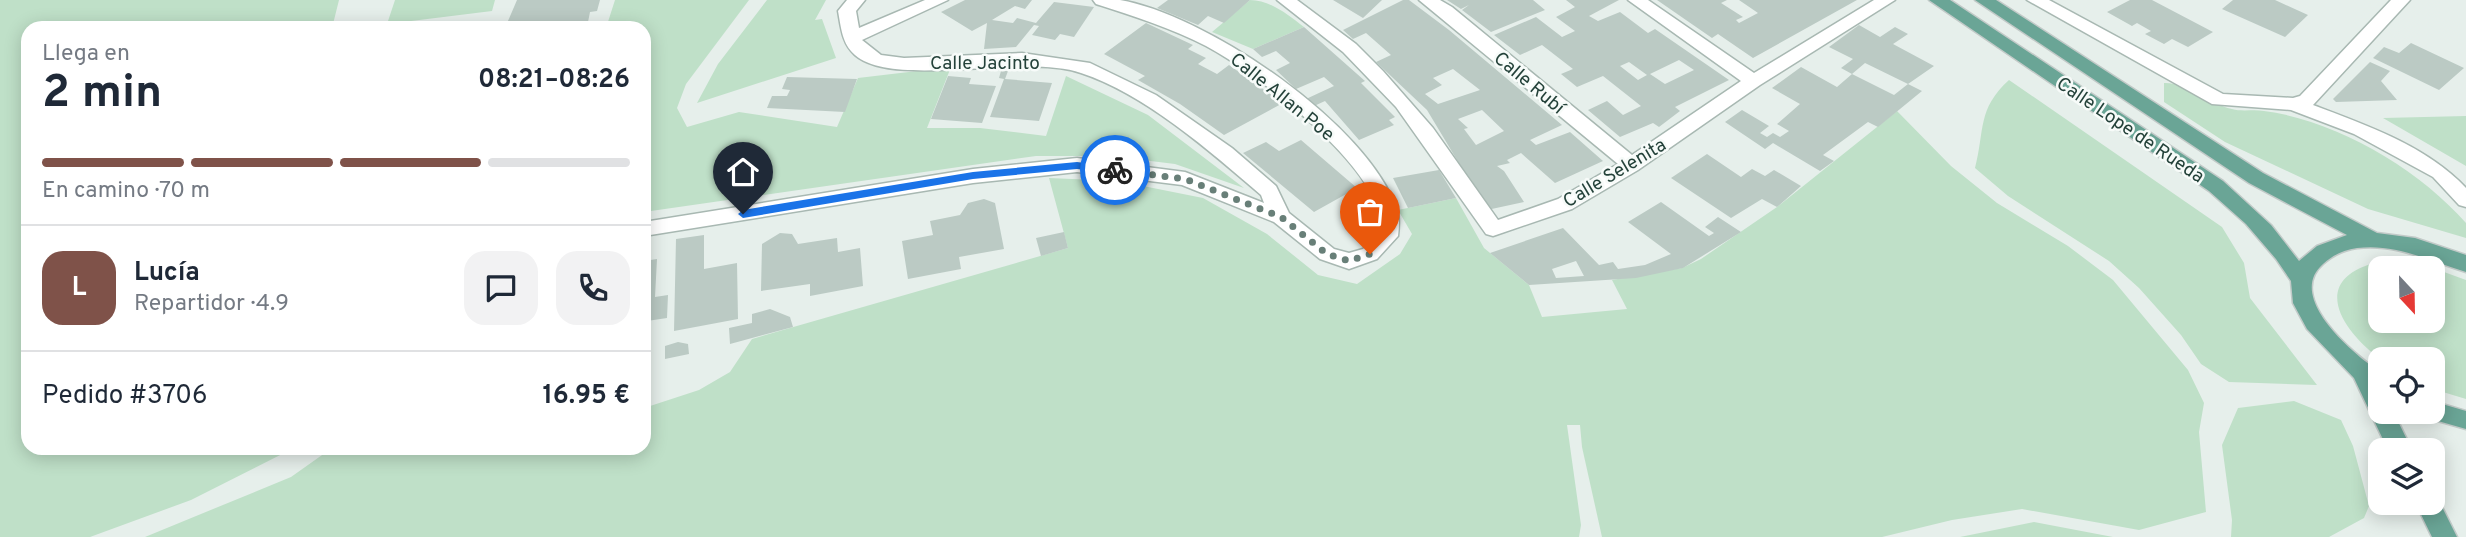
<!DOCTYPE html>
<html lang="es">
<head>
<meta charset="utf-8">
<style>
  :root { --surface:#fff; --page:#f2f2f3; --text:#1f2937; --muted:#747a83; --line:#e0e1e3; --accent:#7f5249 }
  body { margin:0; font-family:Overpass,sans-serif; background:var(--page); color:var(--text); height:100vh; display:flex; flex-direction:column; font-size:26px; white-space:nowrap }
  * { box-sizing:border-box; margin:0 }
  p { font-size:23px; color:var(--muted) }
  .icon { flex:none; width:38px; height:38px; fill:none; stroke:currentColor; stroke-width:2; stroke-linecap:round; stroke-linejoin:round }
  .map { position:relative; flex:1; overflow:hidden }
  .sheet { position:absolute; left:21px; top:21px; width:630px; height:434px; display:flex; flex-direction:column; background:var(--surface); border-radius:21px; box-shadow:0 4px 18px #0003 }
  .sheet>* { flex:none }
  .needle { width:46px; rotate:158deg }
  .fabs { position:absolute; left:2368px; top:256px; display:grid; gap:14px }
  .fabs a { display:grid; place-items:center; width:77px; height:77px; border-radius:14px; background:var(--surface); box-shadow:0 4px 18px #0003; font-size:35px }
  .pin { position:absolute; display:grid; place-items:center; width:60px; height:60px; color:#fff; margin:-72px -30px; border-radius:50% 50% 50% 0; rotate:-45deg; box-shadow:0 0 7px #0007 }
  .pin .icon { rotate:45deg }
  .courier { position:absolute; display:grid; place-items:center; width:70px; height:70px; margin:-35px; border:5px solid #1a73e8; border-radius:50%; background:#fff; color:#222; box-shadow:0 2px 9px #0007 }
  .overview em { font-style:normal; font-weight:700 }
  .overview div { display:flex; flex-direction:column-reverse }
  .overview { display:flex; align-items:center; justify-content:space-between; height:119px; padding:0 21px }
  h1 { font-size:46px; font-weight:700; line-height:52px }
  .bar { display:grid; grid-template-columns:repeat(4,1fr); gap:10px 7px; align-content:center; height:84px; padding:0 21px }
  .bar i { height:9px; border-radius:5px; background:var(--line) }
  .bar .active { background:var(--accent) }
  .bar p { grid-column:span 4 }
  .line { display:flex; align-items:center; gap:18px; padding:0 21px; border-top:2px solid var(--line) }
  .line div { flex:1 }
  .round { display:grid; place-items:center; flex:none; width:74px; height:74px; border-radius:21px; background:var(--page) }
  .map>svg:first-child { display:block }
  .green { fill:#bfe0c8 }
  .building { fill:#bbcac4; fill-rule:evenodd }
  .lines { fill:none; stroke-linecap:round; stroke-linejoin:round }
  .street-casing { stroke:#a8b8b2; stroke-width:3 }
  .primary-casing { stroke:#c2cac8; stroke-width:3 }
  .street { fill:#fff; fill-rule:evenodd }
  .primary { fill:#6aa596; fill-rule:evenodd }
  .route { fill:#1a73e8 }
  .done { stroke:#687f78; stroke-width:7; stroke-dasharray:0 12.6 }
  .labels { text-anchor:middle; stroke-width:5; stroke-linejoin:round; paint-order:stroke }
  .street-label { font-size:19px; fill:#24423a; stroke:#f7fbf9 }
</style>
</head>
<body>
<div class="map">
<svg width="2466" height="537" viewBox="0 0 2466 537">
  <rect width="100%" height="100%" fill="#e6efeb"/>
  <path class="green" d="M0 0H339L332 28H28V448H294L191 500 90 537H0Z
    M395 0H495L492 11 387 24Z
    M615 0H749L686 84 677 108 687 127 739 112 837 127 858 78 951 67 927 128H980L1046 136 1066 76 1148 115 1244 188 1175 164 1110 156H1036L644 212V28H606Z
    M767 0H826L815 20 822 19 836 58 697 103 718 64Z
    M1250 0C1270 0 1288 15 1304 27L1253 49 1212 32Z
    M2009 80 2222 227 2244 263 2250 298 2317 385 2229 382 2201 364 2181 335 2139 288 2109 261 2008 196 1975 168C1985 130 1977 109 2009 80Z
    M2164 83C2187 82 2209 104 2232 109 2242 112 2254 109 2264 111 2336 120 2419 169 2466 223V238L2368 209 2225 142 2164 102Z
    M1897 111 1951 166 1997 203 2068 246 2113 280 2188 370 2204 403 2199 432 2206 512 2139 530 2022 509 1952 520 1882 537H1602L1582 447 1580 425H1567L1581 525 1579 537H145L291 477 332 448H644V408L699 390 730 372 752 339 1068 248 1049 178 1118 181 1203 198 1267 234 1318 275 1357 284 1400 254 1412 234 1398 210 1456 198 1484 248 1529 285 1542 317 1627 309 1612 280 1682 268 1701 259 1777 207Z
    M2466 116V166L2383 118Z
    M2378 262H2401L2431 268H2380V320H2432L2433 268 2466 280V399L2433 389 2432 359H2380C2340 329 2309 279 2378 262Z
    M2294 401 2341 420 2353 446 2369 506 2364 518 2329 537H2231L2232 520 2222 445 2238 408Z
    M2034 522 2113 537H1960Z"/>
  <path class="building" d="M517 0H600L597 11 590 12 588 22 578 23 576 28H505Z
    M965 0H1032L1025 9 1015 6 992 20 1013 23 1017 18 1036 23 1054 2 1094 7 1074 37 1060 34 1055 40 1032 35 1039 26 1034 25 1016 47 984 49 987 23 972 31 941 12Z
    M1168 0H1250L1224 23 1208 16 1198 25 1157 8Z
    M1333 0H1382L1363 18Z
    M1403 0H1409L1449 30 1562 125 1530 140 1536 145 1570 132 1603 161 1555 183 1521 153 1507 160 1510 163 1497 166 1504 171 1524 202 1487 210 1427 110 1376 62 1391 55 1366 33 1353 39 1343 30ZM1453 69 1480 90 1438 104 1425 94 1442 85 1433 78ZM1482 110 1504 131 1476 145 1464 129 1468 128 1458 119Z
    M1447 0H1533L1545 10 1491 32 1462 10 1469 5 1461 9Z
    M1566 0H1619L1589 16 1598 21 1620 12 1648 33 1655 29 1729 80 1675 107 1680 111 1659 127 1653 123 1620 137 1588 110 1607 101 1623 115 1641 106 1603 76 1577 87 1561 74 1573 69 1542 45 1520 55 1494 35 1536 17 1562 37 1575 31 1556 17 1575 7ZM1679 60 1694 70 1665 84 1650 74ZM1629 62 1647 75 1638 80 1620 66Z
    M1657 0H1727L1721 3 1743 17 1736 20 1739 23 1758 13 1739 0H1857L1753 58 1718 34 1712 38Z
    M2130 0H2152L2213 32 2188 47 2172 39 2164 44 2145 34 2151 31 2137 23 2132 26 2107 12Z
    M2233 0H2275L2308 15 2285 37 2222 9Z
    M1146 23 1193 45 1188 49 1206 58 1198 64 1217 74 1229 65 1283 103 1224 135 1180 104 1138 80 1145 76 1104 54Z
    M1859 25 1880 37 1895 27 1908 34 1893 44 1934 66 1908 84 1865 63 1852 74 1894 95 1908 84 1922 91 1878 127 1868 122 1823 155 1834 161 1820 171 1773 143 1765 149 1725 122 1742 110 1769 126 1760 133 1767 137 1773 133 1780 137 1789 131 1777 124 1800 104 1772 88 1801 67 1837 87 1852 74 1841 68 1853 59 1829 47Z
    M1304 27 1365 81 1361 83 1395 117 1389 120 1394 125 1359 140 1325 101 1314 106 1306 99 1334 86 1324 77 1296 89 1276 70 1290 63 1276 51 1262 57 1253 49Z
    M2411 43 2464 68 2439 90 2373 58 2384 47 2399 53Z
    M2370 62 2390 71 2381 81 2397 100 2336 102 2333 99Z
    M1001 71H1008L1005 79 1052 83 1039 121 990 117 1004 79 999 78Z
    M948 76 971 78 969 84 996 86 982 123 931 119Z
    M787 77 857 79 845 112 767 108 772 96H787L790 90 782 89Z
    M1301 140 1357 188 1314 212 1243 153 1266 142 1279 151Z
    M1707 154 1741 177 1752 169 1765 176 1774 170 1801 186 1777 207 1762 199 1731 218 1671 178Z
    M1439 170 1456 198 1408 208 1393 178Z
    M984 199 995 203 1004 249 959 257 961 269 908 279 902 241 933 235 930 221 960 215 968 203Z
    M1661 202 1709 236 1714 233 1705 227 1718 217 1741 232 1683 268 1636 278 1529 285 1490 253 1563 228 1599 265 1613 262 1618 269 1645 265 1671 254 1628 222ZM1576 261 1584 276 1556 278 1552 269Z
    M1064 232 1068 248 1041 256 1036 238Z
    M780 233 792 234 798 244 837 238 838 252 860 248 863 286 810 296V284L761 291 762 244Z
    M704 235V269L737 263 738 319 674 331 676 239Z
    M657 259 655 297 668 295 667 318 647 321 644 332V261Z
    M770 309 790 317 793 327 730 344 729 328 752 323V314Z
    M678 342 688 344 689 354 665 359V346Z"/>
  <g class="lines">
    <g class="street-casing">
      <path id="street" d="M847 0H865L856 11 859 28 925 0H948L862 40 881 55 904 58 1022 53 1090 63 1156 95 1232 148 1276 186 1289 213 1334 249 1349 253 1363 249 1378 234C1378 227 1379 219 1378 212 1366 158 1255 72 1206 46 1171 28 1133 16 1096 4L1093 0C1102 0 1112 0 1120 0 1207 15 1368 124 1397 210 1400 218 1399 227 1398 236L1377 259 1349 269 1320 259 1274 222 1182 185 1077 172 973 183 644 236V222L973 169 1077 158 1185 172 1264 203 1261 195C1210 151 1145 94 1081 73 1023 53 894 89 855 55 842 44 841 27 838 11Z
        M1277 0H1297L1356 44 1383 71 1433 128 1498 220 1558 199 1618 164 1419 0H1440L1452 7 1632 155 1741 81 1628 0H1648L1754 73 1874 0H1895L1760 85 1638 170 1572 209 1493 236 1486 234 1396 107 1343 52Z
        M2027 0H2049L2223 94 2293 98 2300 96 2391 0H2410L2313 105C2366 125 2427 146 2466 188V207L2459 205 2433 177 2354 134 2291 110 2212 104Z"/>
    </g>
    <g class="primary-casing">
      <path id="primary" d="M1929 0H1950L2223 181 2271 225 2299 261 2317 246 2347 235 2249 183 1975 0H1996L2263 173 2377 233 2415 238 2466 255V272C2429 261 2396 243 2357 248 2343 250 2333 255 2323 264 2285 297 2353 354 2380 372V411H2393L2412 450H2388L2354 378 2307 329 2293 303 2291 281 2276 259 2246 224 2209 191Z
        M2432 401 2466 411V429L2424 417 2421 411H2432Z
        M2432 494 2436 495 2457 537H2432L2415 502H2432Z"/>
    </g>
    <use href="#street" class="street"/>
    <use href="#primary" class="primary"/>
  </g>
  <path class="route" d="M1077 162 1115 167 1121 170 1115 174 1077 169 973 179 743 218 738 214 743 210 973 172Z"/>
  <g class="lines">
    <path class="done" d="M1115 170 1185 179 1281 217 1327 254 1349 261 1370 254"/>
  </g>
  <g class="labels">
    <g class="street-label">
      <text x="985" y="69">Calle Jacinto</text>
      <text transform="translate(1530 82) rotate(40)" y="7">Calle Rubí</text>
      <text transform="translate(1283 96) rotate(39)" y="7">Calle Allan Poe</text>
      <text transform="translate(2131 129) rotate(34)" y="7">Calle Lope de Rueda</text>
      <text transform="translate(1614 172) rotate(-31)" y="7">Calle Selenita</text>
    </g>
  </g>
</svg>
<div class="fabs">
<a><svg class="needle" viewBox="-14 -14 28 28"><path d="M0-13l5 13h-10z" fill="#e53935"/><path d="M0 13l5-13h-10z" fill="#747a83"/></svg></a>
<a><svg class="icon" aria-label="locate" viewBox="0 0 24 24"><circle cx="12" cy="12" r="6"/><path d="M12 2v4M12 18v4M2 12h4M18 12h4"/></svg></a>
<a><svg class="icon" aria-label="layers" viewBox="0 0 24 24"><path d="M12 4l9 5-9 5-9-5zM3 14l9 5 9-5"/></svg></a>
</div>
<div class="pin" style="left:1370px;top:254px;background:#ea580c"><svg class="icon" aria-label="bag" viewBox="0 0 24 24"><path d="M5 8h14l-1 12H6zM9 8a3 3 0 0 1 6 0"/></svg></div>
<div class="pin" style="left:743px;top:214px;background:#1f2937"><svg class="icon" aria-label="home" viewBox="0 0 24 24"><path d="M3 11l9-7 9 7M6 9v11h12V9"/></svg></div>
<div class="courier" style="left:1115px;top:170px"><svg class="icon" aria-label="bike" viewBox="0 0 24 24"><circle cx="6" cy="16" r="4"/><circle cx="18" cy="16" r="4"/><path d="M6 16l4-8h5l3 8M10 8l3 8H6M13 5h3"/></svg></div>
<section class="sheet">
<div class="overview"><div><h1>2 min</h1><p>Llega en</p></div><em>08:21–08:26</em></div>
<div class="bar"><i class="active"></i><i class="active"></i><i class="active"></i><i></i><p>En camino · 70 m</p></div>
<div class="line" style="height:126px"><b class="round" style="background:var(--accent);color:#fff">L</b><div><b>Lucía</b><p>Repartidor · 4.9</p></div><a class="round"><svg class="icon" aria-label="chat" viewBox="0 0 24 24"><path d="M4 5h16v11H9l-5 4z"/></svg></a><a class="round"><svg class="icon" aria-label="phone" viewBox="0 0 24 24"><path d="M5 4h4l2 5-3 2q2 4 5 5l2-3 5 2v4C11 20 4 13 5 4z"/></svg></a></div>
<div class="line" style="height:91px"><div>Pedido #3706</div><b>16.95 €</b></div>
</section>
</div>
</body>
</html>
